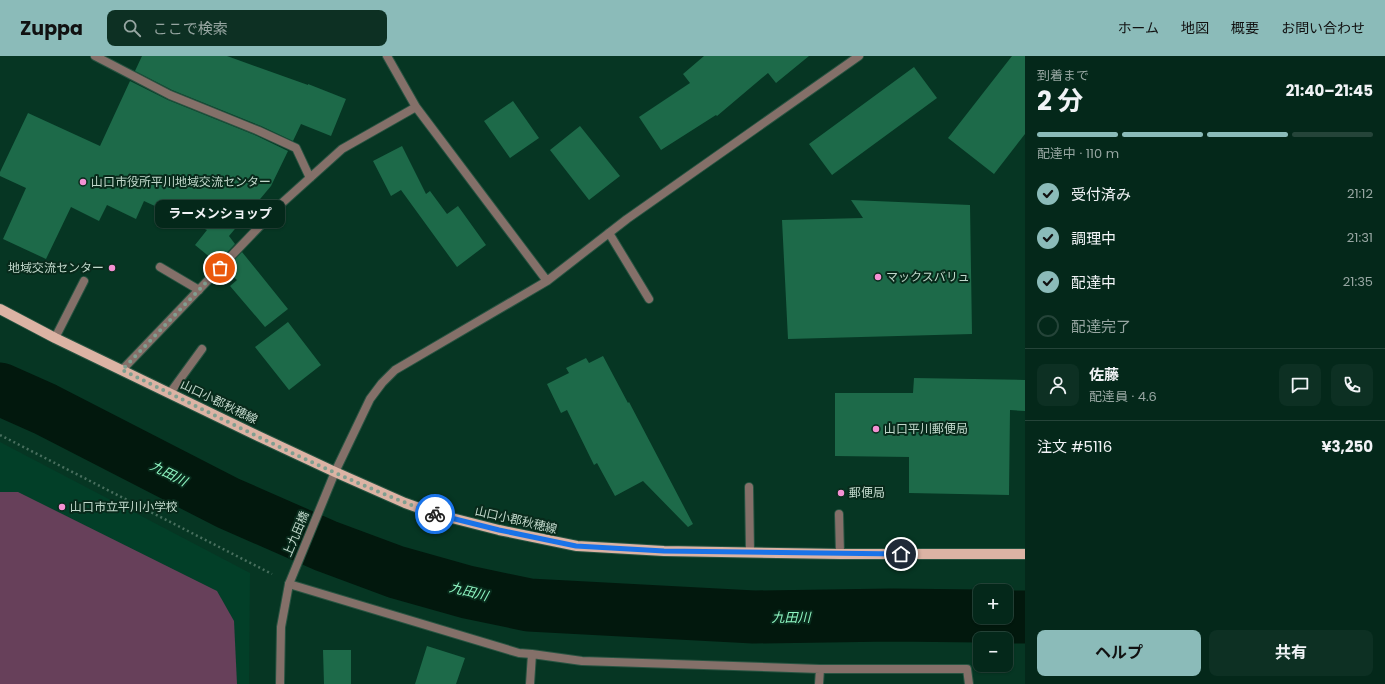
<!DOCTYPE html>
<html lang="ja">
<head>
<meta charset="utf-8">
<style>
  :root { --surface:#04281a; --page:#0d3023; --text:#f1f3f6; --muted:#97a6a2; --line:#254439; --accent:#8bbbb9 }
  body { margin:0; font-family:Poppins,"Noto Sans JP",sans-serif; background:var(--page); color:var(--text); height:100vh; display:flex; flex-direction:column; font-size:15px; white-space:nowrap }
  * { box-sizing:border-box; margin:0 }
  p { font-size:13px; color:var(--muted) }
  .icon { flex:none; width:22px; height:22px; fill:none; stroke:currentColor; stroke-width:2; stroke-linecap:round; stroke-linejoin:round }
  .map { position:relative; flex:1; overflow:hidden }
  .panel { display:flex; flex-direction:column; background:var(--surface); width:360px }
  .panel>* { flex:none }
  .controls { position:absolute; left:973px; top:528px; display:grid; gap:8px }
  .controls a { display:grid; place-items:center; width:40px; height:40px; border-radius:8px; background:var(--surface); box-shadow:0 1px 3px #0004,0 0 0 1px var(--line); font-size:20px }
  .pin { position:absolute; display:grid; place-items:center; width:34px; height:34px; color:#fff; margin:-17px; border:2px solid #fff; border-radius:50%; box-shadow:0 1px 4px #0007 }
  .courier { position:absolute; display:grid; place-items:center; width:40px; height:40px; margin:-20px; border:3px solid #1a73e8; border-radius:50%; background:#fff; color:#222; box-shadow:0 1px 5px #0007 }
  .bubble { position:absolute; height:28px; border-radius:8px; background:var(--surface); box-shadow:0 1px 3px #0004,0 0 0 1px var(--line); font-size:13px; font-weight:700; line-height:28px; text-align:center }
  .overview em { font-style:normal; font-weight:700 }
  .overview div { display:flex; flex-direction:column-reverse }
  .overview { display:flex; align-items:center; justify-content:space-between; height:68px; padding:0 12px }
  h1 { font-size:26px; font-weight:700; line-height:30px }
  .bar { display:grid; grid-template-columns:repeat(4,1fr); gap:6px 4px; align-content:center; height:48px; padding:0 12px }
  .bar i { height:5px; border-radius:3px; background:var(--line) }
  .bar .active { background:var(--accent) }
  .bar p { grid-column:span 4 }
  .line { display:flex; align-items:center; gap:10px; padding:0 12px; border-top:1px solid var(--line) }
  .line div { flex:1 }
  .round { display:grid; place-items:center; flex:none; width:42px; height:42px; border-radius:8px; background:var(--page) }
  ol { padding:0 12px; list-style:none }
  li { display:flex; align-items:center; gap:12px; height:44px }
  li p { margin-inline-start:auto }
  li .icon { padding:4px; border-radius:50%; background:var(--accent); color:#111; stroke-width:4 }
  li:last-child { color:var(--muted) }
  li i { width:22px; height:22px; border:2px solid var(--line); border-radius:50% }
  .button { display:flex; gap:8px; margin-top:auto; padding:8px 12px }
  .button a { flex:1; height:46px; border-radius:8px; background:var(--accent); color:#111; font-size:16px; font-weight:700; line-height:46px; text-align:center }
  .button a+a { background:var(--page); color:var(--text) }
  header { display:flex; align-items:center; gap:24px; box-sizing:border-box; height:56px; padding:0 20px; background:var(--accent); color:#111 }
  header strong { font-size:19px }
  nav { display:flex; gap:22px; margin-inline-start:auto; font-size:14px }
  .search { width:280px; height:36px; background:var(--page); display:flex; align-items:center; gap:10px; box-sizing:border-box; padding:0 14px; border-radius:8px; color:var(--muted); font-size:15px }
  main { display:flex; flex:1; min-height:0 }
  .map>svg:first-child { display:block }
  .built { fill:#023f28 }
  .green { fill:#67405a }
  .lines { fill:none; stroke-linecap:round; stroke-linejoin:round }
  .river { stroke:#02180d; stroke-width:53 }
  .building { fill:#1d6a49 }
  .service-casing { stroke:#285341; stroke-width:10 }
  .minor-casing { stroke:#285341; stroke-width:10 }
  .tertiary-casing { stroke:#285341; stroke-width:10 }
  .primary-casing { stroke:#285341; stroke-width:12 }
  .path { stroke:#486f5e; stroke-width:2.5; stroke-dasharray:2 3; stroke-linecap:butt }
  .service { stroke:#847069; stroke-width:8 }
  .minor { stroke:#847069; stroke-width:8 }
  .tertiary { stroke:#847069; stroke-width:8 }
  .primary { stroke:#dcb3a4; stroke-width:10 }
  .done { stroke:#809f90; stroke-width:4; stroke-dasharray:0 7.2 }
  .route { stroke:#1a73e8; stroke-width:5 }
  .poi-dot { fill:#f491d3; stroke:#082a1b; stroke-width:1.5 }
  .labels { text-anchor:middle; stroke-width:4; stroke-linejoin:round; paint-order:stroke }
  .poi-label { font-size:12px; fill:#c1d8cb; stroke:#082a1b; text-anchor:start }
  .street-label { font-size:12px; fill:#c1d8cb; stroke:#082a1b }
  .water-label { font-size:13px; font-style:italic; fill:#8ff6c2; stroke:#082a1b }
</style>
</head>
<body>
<header>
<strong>Zuppa</strong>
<div class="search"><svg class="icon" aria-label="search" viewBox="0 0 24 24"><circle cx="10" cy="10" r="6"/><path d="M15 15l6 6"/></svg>ここで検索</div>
<nav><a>ホーム</a><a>地図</a><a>概要</a><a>お問い合わせ</a></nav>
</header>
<main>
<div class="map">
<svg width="1025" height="628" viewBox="0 0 1025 628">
  <rect width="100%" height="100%" fill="#063623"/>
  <path class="built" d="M0 386 250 517 249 628H0Z"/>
  <path class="green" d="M0 436H18L217 535 234 565 237 628H0Z"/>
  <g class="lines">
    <path class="river" d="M0 333 45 353 228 447 326 490 396 516 467 536 529 549 754 561 892 559 980 560
      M1006 561H1025"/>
  </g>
  <path class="building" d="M142 0H227L308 29V28L346 43 331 80 301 68 293 85 261 70 172 34 135 15Z
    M704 0H809L776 27 768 17 717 60 716 59 661 94 639 61 690 27 683 18Z
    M1012 0H1025V78L994 118 948 82Z
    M914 11 937 42 832 119 809 88Z
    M130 25 168 44 257 80 288 95 271 130 229 180 235 188 217 207 195 189 207 174 144 145 136 163 107 149 99 165 71 151 46 203 3 183 26 132 0 120V116L28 57 100 90Z
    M513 45 539 82 510 102 484 65Z
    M580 70 620 120 589 144 550 94Z
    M402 90 426 138 430 135 447 158 458 150 486 189 457 211 401 134 391 140 373 105Z
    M851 144 970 149 972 278 788 283 782 164 863 162Z
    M242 196 288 253 265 271 230 230 237 224 225 214Z
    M288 266 321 309 289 334 255 291Z
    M603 300 628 347 629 346 693 468 688 471 643 425 615 440 597 407 594 409 567 354 561 357 547 328 569 317 566 312 586 302 589 307Z
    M914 322 1025 324V355L1010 354 1009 439 909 437V401L835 400V337H913Z
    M427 590 465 602 456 628H415Z
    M323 594H351V628H324Z"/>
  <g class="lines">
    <g class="service-casing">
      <path id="service" d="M609 177 649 243
        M160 211 199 234
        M55 282 84 225
        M170 337 202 293
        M749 431 750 496
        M839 458 840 498"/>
    </g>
    <g class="minor-casing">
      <path id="minor" d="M95 0 170 39 259 75 296 92 310 122
        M416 51 547 225
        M122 314 282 147 342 93 416 51 387 0
        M335 416 370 343 382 327 395 314 547 225 627 163 859 0
        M289 528 519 597 532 598 582 605 820 613H967L969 628
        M530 628 532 598
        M819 628 820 613"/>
    </g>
    <g class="tertiary-casing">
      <path id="tertiary" d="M280 628 281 571 289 528 335 416"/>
    </g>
    <g class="primary-casing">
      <path id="primary" d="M0 253 55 282 258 380 335 416 405 447 436 458 499 474 577 490 664 495 840 498H1025"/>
    </g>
    <path class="path" d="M0 379 272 518"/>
    <use href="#service" class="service"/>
    <use href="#minor" class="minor"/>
    <use href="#tertiary" class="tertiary"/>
    <use href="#primary" class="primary"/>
  </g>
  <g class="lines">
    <path class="done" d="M220 212 122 314C226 364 327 418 435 458"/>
    <path class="route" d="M435 458 499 474 576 490 664 495 901 498"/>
  </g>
  <g class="poi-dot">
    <circle cx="83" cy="126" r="4"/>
    <circle cx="112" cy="212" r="4"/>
    <circle cx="878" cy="221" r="4"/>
    <circle cx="876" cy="373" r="4"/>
    <circle cx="841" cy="437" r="4"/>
    <circle cx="62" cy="451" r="4"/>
  </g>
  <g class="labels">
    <g class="poi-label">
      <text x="91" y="130">山口市役所平川地域交流センター</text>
      <text x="104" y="216" text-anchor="end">地域交流センター</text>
      <text x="886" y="225">マックスバリュ</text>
      <text x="884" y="377">山口平川郵便局</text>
      <text x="849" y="441">郵便局</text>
      <text x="70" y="455">山口市立平川小学校</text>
    </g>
    <g class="street-label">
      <text transform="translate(219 346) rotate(26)" y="4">山口小郡秋穂線</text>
      <text transform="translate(516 464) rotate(13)" y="4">山口小郡秋穂線</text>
      <text transform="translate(296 478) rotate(-67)" y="4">上九田橋</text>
    </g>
    <g class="water-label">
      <text transform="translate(169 417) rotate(27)" y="5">九田川</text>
      <text transform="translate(469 535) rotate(14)" y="5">九田川</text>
      <text x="791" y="566">九田川</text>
    </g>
  </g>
</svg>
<div class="controls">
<a>+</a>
<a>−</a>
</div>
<div class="pin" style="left:220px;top:212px;background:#ea580c"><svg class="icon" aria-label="bag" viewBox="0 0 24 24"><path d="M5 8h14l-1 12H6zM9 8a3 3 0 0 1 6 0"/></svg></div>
<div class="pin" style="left:901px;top:498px;background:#1f2937"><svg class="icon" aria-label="home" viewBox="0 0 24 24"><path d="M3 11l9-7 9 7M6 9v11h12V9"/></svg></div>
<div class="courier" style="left:435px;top:458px"><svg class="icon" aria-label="bike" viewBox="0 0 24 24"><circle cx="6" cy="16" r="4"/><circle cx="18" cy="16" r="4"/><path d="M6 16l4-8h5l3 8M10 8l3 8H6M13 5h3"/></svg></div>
<div class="bubble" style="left:155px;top:144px;width:130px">ラーメンショップ</div>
</div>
<section class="panel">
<div class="overview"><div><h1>2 分</h1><p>到着まで</p></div><em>21:40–21:45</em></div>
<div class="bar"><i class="active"></i><i class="active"></i><i class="active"></i><i></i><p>配達中 · 110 m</p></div>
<ol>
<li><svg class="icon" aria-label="check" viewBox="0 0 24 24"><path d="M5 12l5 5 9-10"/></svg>受付済み<p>21:12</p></li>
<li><svg class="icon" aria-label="check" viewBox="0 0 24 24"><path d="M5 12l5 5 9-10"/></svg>調理中<p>21:31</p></li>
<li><svg class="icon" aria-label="check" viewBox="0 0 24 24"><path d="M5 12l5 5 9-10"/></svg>配達中<p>21:35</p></li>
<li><i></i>配達完了</li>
</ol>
<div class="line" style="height:72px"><a class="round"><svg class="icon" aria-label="person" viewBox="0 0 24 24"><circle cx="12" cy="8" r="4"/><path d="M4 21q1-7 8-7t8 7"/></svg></a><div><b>佐藤</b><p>配達員 · 4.6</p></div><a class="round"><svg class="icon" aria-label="chat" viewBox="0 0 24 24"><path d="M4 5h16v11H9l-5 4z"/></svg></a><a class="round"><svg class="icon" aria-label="phone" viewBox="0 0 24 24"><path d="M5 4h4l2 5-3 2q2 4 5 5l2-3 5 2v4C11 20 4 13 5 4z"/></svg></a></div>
<div class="line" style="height:52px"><div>注文 #5116</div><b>¥3,250</b></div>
<div class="button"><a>ヘルプ</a><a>共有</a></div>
</section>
</main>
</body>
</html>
